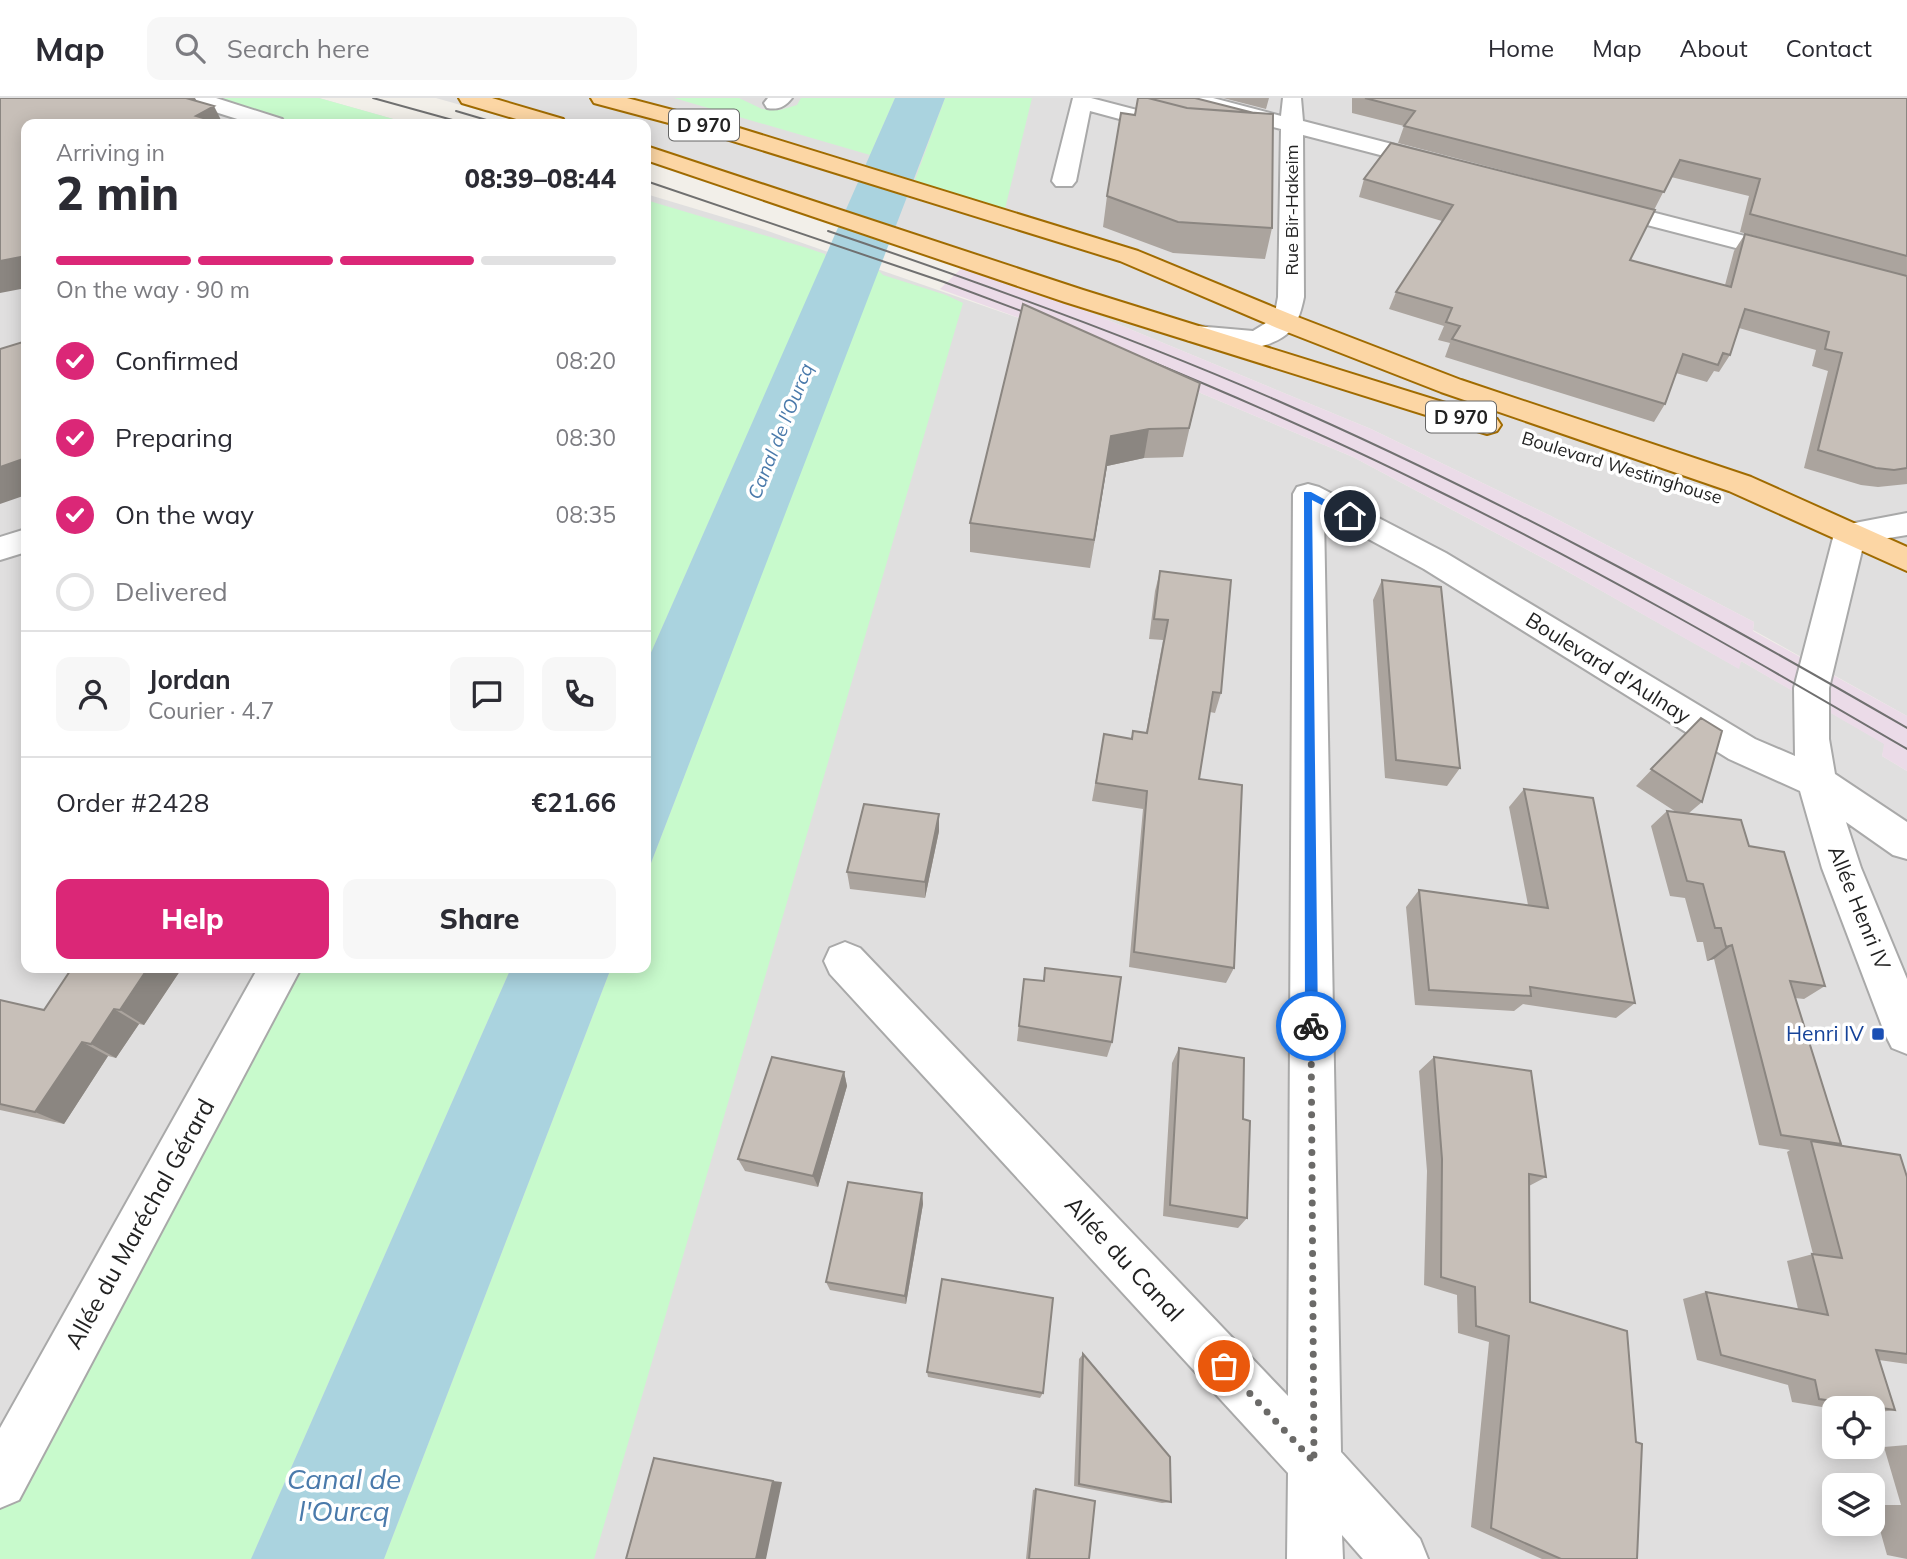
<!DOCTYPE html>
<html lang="en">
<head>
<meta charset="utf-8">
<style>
  :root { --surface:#fff; --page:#f7f7f7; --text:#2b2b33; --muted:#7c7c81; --line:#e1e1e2; --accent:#db2777 }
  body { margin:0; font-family:Mulish,sans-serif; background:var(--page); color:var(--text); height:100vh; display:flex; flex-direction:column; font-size:26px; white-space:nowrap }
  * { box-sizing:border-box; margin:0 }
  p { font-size:23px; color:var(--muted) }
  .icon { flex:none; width:38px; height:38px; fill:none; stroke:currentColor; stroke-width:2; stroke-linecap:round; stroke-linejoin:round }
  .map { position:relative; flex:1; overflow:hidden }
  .side { position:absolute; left:21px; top:21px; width:630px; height:854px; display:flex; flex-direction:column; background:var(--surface); border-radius:14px; box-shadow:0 4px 18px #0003 }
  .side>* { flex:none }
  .buttons { position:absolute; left:1822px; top:1298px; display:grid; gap:14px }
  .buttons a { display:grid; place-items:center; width:63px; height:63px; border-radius:14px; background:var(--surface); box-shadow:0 4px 18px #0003; font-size:35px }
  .pin { position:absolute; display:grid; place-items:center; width:60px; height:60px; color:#fff; margin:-30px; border:4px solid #fff; border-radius:50%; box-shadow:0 2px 7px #0007 }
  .courier { position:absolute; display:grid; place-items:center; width:70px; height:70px; margin:-35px; border:5px solid #1a73e8; border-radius:50%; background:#fff; color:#222; box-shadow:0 2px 9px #0007 }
  .summary em { font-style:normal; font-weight:800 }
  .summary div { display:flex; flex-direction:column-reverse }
  .summary { display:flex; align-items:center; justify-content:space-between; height:119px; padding:0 35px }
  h1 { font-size:46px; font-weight:800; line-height:52px }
  .bar { display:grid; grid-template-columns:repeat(4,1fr); gap:10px 7px; align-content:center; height:84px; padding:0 35px }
  .bar i { height:9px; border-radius:5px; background:var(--line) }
  .bar .active { background:var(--accent) }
  .bar p { grid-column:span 4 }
  .line { display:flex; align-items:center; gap:18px; padding:0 35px; border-top:2px solid var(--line) }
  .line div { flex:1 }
  .round { display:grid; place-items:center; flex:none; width:74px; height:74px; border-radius:14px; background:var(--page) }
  ol { padding:0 35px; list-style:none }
  li { display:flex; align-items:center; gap:21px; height:77px }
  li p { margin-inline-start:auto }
  li .icon { padding:7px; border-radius:50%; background:var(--accent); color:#fff; stroke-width:4 }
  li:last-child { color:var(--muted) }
  li i { width:38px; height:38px; border:4px solid var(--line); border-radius:50% }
  .primary-button { display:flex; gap:14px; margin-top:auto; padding:14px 35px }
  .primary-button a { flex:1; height:80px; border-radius:14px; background:var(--accent); color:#fff; font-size:28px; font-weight:800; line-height:80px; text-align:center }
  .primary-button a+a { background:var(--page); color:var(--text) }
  header { display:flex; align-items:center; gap:42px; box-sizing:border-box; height:98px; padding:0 35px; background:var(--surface); border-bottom:2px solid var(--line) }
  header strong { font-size:33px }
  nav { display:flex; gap:38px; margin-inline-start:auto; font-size:24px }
  .search { width:490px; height:63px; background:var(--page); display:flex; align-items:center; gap:18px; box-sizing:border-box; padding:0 24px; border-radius:14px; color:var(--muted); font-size:26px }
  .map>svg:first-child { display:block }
  .residential { fill:#e0dfdf; fill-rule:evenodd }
  .industrial { fill:#ebdbe8 }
  .park { fill:#c8facc }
  .water { fill:#aad3df }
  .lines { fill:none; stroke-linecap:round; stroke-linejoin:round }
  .minor-casing { stroke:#a9a9a9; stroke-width:4 }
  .major-casing { stroke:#a06b00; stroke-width:4 }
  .minor { fill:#fff; fill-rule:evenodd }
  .major { fill:#fcd6a4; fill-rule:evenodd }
  .tram { stroke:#707070; stroke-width:2 }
  .wall { fill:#aba49e }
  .shaded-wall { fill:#8b8681 }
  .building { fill:#c7bfb8; stroke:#8b8681; stroke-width:2 }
  .route { fill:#1a73e8 }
  .done { stroke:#6b6a68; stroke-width:7; stroke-dasharray:0 12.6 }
  .transit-dot { fill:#1a4fb4; stroke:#fff; stroke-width:2.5 }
  .labels { text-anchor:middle; stroke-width:7; stroke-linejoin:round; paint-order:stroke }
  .far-street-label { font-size:18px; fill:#222; stroke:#fff }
  .shield { fill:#fff; stroke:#646464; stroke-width:2 }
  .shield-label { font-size:19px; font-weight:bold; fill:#222 }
  .far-water-label { font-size:19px; font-style:italic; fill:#4a7aab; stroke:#fff }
  .street-label { font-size:21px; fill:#222; stroke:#fff }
  .transit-label { font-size:21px; fill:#164399; stroke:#fff; text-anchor:end }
  .near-street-label { font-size:24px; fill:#222; stroke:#fff }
  .near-water-label { font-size:28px; font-style:italic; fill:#4a7aab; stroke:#fff }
</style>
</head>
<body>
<header>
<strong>Map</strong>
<div class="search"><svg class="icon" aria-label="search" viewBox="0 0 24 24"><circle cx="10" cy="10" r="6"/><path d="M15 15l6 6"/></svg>Search here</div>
<nav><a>Home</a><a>Map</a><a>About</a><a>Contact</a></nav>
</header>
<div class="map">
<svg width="1907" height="1461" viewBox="0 0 1907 1461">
  <rect width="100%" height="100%" fill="#f2efe9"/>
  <path class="residential" d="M0 0H319L411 26H26V870H646V96L756 129 1036 226 1353 359 1556 467 1738 570 1741 563 1885 646 1882 658 1907 673V1461H0ZM1834 1311H1872V1349H1834ZM1834 1388H1872V1426H1834Z
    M436 0H1907V618L1753 532 1754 524 1549 417 1371 331 1091 215 965 167 746 93 646 62V26H528Z"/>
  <path class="industrial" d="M965 167 1091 215 1371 331 1549 417 1754 524 1753 533 1907 618V673L1882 658 1884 646 1741 563 1739 571 1556 467 1353 359 1036 226 940 191Z"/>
  <path class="park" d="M195 0H319L411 26H274Z
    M674 0H739L762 11 780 12 797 7 801 0H895L870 57Z
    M945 0H1032L1003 119 912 90Z
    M646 102 807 150 825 156V160L646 566Z
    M878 172 883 177 946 197 963 205 594 1461H384L611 870H646V778Z
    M280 870H511L251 1461H0V1383Z"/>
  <path class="water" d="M895 0H945L646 778V566Z
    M511 870H611L384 1461H251Z"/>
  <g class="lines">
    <g class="minor-casing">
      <path id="minor" d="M184 0H216L282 21 285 26H253L187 5Z
        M768 0H792C785 9 778 12 767 10L764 5Z
        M1073 0H1091L1183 24 1186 29 1183 34 1175 36 1090 13 1076 83 1072 88H1056L1052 83Z
        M1177 0H1213L1281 18 1283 0H1301L1303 23 1446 60 1449 65 1446 70 1438 72 1303 37 1304 199C1298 229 1290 241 1258 249L1196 244 1187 242 1183 236 1187 230 1196 228 1253 233 1274 220 1278 199 1281 31 1180 5Z
        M1601 101 1799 152 1802 157 1799 162 1790 164 1593 113 1589 108 1593 103Z
        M1308 386 1319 389 1446 455 1755 641 1795 658 1794 590 1834 436 1839 428 1907 415V437L1864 444 1829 590V641L1835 676 1907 724V761L1893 757 1846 724 1861 770 1907 881V956L1892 950 1885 936 1822 770 1800 693 1729 661 1424 471 1324 417 1341 1354 1420 1441 1428 1461H1363L1342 1437 1343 1461H1287L1288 1375 830 876 824 863 830 850 845 844 860 850 1288 1298 1293 396 1297 389Z
        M26 431V454L0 462V439Z
        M258 870H301L19 1402 0 1410V1330Z"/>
    </g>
    <g class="major-casing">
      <path id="major" d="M459 0H492L563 21 566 26H533L462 5Z
        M591 0H627L726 26 1138 153 1295 218 1461 282 1751 379 1907 449V473L1729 393 1441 294 1277 230 1120 163 710 36 594 5Z
        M646 48 1083 192 1497 321 1501 327 1497 333 1487 336 1477 333 1065 204 646 62Z"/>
    </g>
    <use href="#minor" class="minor"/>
    <use href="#major" class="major"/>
    <path class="tram" d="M373 0 467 26
      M456 13 500 26
      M646 83 944 184 1040 220
      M828 133C979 184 1129 238 1276 302 1493 397 1702 511 1907 630
      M1128 254C1230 296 1330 339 1428 388 1592 468 1750 559 1907 651"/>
  </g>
  <path class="wall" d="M1223 0H1269L1266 11Z
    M1352 0H1907V386L1878 389 1861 387 1804 370 1828 273 1812 268 1816 252 1739 230 1730 257 1719 274 1714 273 1707 284 1676 275 1665 306 1654 324 1445 259 1450 245 1438 242 1444 228 1389 211 1396 194 1442 123 1359 99 1364 81 1391 45 1630 162 1725 187 1734 153 1745 136 1788 147 1740 134 1749 98 1671 79 1654 112 1398 45 1404 28 1352 15Z
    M1107 98 1272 130 1265 161 1173 155 1103 129Z
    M1023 206 1193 315 1183 359 1144 360 1107 368 1090 470 970 454V425Z
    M1160 473 1221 595 1215 615 1210 614 1199 681 1234 870 1226 885 1129 869 1143 711 1092 703 1104 636 1131 641 1133 633 1146 635 1163 542 1149 541 1155 493Z
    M1382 482 1460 670 1447 688 1385 680 1373 502Z
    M1701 620 1702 704 1689 715 1749 748 1825 888 1804 901 1795 900 1841 1046 1839 1047 1907 1079V1266L1879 1262 1895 1312 1872 1315V1311H1834L1792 1304 1788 1287 1697 1262 1683 1201 1706 1194 1798 1211 1787 1163 1813 1156 1787 1054 1790 1052 1759 1047 1714 861 1707 863 1703 844H1697L1685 800 1670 798 1651 728 1667 713 1676 714 1636 688Z
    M1524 691 1635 905 1616 920 1523 906 1514 913 1415 907 1406 809 1419 792 1528 807 1509 709Z
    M939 733 925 800 850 791 847 774Z
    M72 870H182L144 927 139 926 116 960 108 958 64 1026 0 1012V902L44 912Z
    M1045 870 1112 944 1107 959 1017 943 1024 881 1043 883Z
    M1179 950 1243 1021 1247 1120 1238 1130 1163 1118 1172 965Z
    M1434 959 1546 1079 1529 1088 1530 1204 1637 1461H1542L1471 1429 1489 1244 1458 1235 1457 1197 1424 1187 1427 1073 1419 973Z
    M844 974 847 988 818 1089 745 1073 738 1061Z
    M922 1095 923 1106 906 1206 830 1192 826 1184Z
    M1083 1256 1171 1404 1162 1405 1074 1388 1079 1261Z
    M927 1274 1043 1295 1040 1300 928 1279Z
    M1907 1347V1461L1887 1457 1873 1407H1901L1884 1349Z
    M1036 1391 1089 1461H1026L1033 1392Z"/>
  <path class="shaded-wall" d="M180 0H195L203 14 214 8 223 26H201Z
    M26 158V190L0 195V163Z
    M1149 331 1144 360 1107 368 1090 470 1111 338Z
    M26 360V397L0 406V369Z
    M939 716V733L925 800V784Z
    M1732 847 1714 861 1707 863 1726 849Z
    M148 870H182L144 927 120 912Z
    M114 911 139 926 116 960 91 946Z
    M82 944 108 958 64 1026 35 1014Z
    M844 974 847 988 818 1089 813 1078Z
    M922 1095 923 1106 906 1206 905 1198Z
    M773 1383 782 1384 766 1461H756Z"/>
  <path class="building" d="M0 0H186L214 8 196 18 224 26H26V158L0 163Z
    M1138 0H1148L1187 10 1273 16 1272 130 1178 124 1107 98 1121 15 1135 17Z
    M1148 0H1195L1254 15 1187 10Z
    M1365 0H1907V158L1750 116 1760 81 1680 62 1664 94 1404 28 1415 13Z
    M1391 45 1655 112 1630 162 1731 189 1745 136 1907 178V370L1894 372 1876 370 1818 352 1842 255 1825 251 1829 234 1745 211 1730 257 1723 255 1718 267 1683 256 1665 306 1452 241 1460 228 1446 224 1452 210 1396 194 1453 107 1364 81Z
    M1023 206 1200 285 1189 330 1149 331 1111 338 1094 442 970 425Z
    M26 243V360L0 369V251Z
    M1160 473 1231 482 1221 595 1213 594 1199 681 1242 687 1234 870 1134 854 1147 693 1096 685 1104 636 1132 641 1133 633 1147 635 1168 522 1154 521Z
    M1382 482 1441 489 1460 670 1396 662Z
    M1701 620 1722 633 1702 704 1651 671Z
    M1524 691 1593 700 1635 905 1530 889 1531 898 1429 892 1419 792 1548 810Z
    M864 706 939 716 925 784 847 774Z
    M1667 713 1741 722 1749 748 1784 754 1825 888 1790 883 1841 1046 1781 1037 1732 847 1726 849 1721 830H1715L1703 786 1687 783Z
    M72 870H148L120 912 114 911 91 946 82 944 35 1014 0 1006V902L44 912Z
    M1045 870 1121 879 1112 944 1019 928 1024 881 1044 883Z
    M1179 950 1244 960 1243 1021 1250 1023 1247 1120 1170 1107Z
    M772 959 844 974 813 1078 738 1061Z
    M1434 959 1531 973 1546 1079 1529 1076 1530 1204 1627 1233 1636 1344 1642 1346 1637 1461H1561L1491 1430 1509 1238 1476 1228 1475 1189 1441 1179 1442 1061Z
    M1811 1043 1900 1057 1907 1079V1256L1876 1252 1895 1312 1819 1301 1815 1282 1721 1257 1706 1194 1828 1217 1812 1156 1842 1160Z
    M848 1084 922 1095 905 1198 826 1184Z
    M942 1181 1053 1200 1043 1295 927 1274Z
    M1083 1256 1170 1359 1171 1404 1079 1386Z
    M654 1360 773 1383 756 1461H626Z
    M1036 1391 1095 1403 1089 1461H1029Z"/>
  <path class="route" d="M1304 394H1311L1355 418 1347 420 1312 402 1318 928 1311 934 1305 928Z"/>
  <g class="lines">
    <path class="done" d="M1224 1268 1314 1364 1311 928"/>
  </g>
  <rect class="transit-dot" x="1871" y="929" width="14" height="14" rx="3.5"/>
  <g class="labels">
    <g class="far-street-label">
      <text transform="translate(1292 112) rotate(-90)" y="6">Rue Bir-Hakeim</text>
      <text transform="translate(1622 370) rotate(17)" y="6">Boulevard Westinghouse</text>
    </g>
    <g class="shield">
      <rect x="669" y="11.5" width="70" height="31" rx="5"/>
      <rect x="1426" y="303.5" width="70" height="31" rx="5"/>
    </g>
    <g class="shield-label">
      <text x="704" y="34">D 970</text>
      <text x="1461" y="326">D 970</text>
    </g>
    <g class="far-water-label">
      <text transform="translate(780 333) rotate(-68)" y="7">Canal de l'Ourcq</text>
    </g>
    <g class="street-label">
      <text transform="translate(1608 570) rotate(32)" y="7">Boulevard d'Aulnay</text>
      <text transform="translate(1859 810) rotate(68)" y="7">Allée Henri IV</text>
    </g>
    <g class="transit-label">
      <text x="1864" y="943">Henri IV</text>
    </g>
    <g class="near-street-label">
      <text transform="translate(140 1126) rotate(-61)" y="8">Allée du Maréchal Gérard</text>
      <text transform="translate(1124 1161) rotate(47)" y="8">Allée du Canal</text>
    </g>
    <g class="near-water-label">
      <text x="344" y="1391">Canal de<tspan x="344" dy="32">l'Ourcq</tspan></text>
    </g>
  </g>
</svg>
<div class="buttons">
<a><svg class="icon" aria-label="locate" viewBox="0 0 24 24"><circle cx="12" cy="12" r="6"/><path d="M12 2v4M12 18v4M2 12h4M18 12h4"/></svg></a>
<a><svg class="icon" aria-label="layers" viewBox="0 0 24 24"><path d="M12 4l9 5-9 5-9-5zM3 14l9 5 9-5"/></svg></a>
</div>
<div class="pin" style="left:1224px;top:1268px;background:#ea580c"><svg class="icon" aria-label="bag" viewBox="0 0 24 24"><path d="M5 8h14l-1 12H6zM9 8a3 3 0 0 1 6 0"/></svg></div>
<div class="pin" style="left:1350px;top:418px;background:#1f2937"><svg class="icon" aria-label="home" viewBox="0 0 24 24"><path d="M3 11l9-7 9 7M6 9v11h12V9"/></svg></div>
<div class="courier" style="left:1311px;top:928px"><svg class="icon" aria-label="bike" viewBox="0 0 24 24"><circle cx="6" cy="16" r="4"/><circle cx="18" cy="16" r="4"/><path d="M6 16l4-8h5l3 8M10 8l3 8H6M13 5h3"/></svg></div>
<section class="side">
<div class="summary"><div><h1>2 min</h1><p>Arriving in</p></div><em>08:39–08:44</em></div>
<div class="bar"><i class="active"></i><i class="active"></i><i class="active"></i><i></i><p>On the way · 90 m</p></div>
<ol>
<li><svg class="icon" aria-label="check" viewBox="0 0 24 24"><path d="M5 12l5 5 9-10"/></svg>Confirmed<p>08:20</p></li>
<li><svg class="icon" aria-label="check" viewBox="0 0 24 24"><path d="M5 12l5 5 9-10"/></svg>Preparing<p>08:30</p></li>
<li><svg class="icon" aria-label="check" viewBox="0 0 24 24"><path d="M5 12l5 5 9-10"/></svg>On the way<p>08:35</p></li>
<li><i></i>Delivered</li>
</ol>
<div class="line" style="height:126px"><a class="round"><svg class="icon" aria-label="person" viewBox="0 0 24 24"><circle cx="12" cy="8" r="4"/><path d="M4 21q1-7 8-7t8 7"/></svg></a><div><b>Jordan</b><p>Courier · 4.7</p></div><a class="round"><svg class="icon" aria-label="chat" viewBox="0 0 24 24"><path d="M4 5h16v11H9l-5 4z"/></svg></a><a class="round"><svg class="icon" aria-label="phone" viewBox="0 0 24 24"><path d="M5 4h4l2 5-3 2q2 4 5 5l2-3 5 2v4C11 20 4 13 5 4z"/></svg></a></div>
<div class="line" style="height:91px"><div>Order #2428</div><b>€21.66</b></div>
<div class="primary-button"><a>Help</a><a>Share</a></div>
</section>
</div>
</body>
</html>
